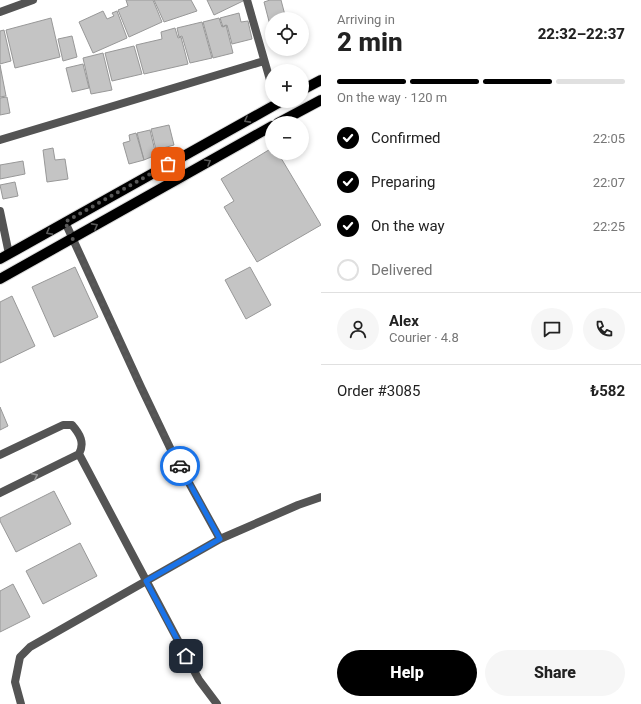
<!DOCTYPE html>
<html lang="en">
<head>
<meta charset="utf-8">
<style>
  :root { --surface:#fff; --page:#f6f6f6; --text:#222; --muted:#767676; --line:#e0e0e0; --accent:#000 }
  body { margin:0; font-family:Roboto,sans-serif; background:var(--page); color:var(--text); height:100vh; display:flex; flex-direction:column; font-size:15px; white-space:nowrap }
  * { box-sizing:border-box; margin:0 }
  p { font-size:13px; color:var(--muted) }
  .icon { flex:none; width:22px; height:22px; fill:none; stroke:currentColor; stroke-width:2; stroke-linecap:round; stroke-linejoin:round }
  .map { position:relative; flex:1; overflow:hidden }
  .sheet { display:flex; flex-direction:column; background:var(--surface); width:320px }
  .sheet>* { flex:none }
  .fabs { position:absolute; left:265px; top:12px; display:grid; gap:8px }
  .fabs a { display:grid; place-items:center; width:44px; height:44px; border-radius:50%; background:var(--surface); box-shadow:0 2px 6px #0003; font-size:20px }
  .pin { position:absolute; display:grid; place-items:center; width:34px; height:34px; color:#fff; margin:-17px; border-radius:8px; box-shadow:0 2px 6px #0006 }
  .courier { position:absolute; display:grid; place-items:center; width:40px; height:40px; margin:-20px; border:3px solid #1a73e8; border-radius:50%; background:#fff; color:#222; box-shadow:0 1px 5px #0007 }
  .overview em { font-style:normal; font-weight:800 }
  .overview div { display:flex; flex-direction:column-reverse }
  .overview { display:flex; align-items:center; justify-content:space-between; height:68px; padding:0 16px }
  h1 { font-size:26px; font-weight:800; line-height:30px }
  .bar { display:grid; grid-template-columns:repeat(4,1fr); gap:6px 4px; align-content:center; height:48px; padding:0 16px }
  .bar i { height:5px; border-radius:3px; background:var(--line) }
  .bar .selected { background:var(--accent) }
  .bar p { grid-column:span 4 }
  .line { display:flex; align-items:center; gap:10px; padding:0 16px; border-top:1px solid var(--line) }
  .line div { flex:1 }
  .round { display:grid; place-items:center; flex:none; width:42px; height:42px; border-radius:21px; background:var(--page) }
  ol { padding:0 16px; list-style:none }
  li { display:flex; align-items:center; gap:12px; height:44px }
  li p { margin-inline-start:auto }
  li .icon { padding:4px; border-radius:50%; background:var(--accent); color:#fff; stroke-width:4 }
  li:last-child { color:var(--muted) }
  li i { width:22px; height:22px; border:2px solid var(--line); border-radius:50% }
  .primary-button { display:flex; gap:8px; margin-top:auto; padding:8px 16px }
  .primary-button a { flex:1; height:46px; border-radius:24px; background:var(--accent); color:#fff; font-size:16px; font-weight:800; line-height:46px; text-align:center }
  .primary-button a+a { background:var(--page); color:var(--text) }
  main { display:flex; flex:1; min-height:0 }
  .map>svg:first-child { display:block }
  .building { fill:#c4c4c4; stroke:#989898 }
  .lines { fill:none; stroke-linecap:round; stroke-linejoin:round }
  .primary-casing { stroke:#dbdbdb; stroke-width:12 }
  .minor { stroke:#545454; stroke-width:8 }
  .primary { stroke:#000; stroke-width:10 }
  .oneway { stroke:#595959 }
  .oneway2 { stroke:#989898 }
  .done { stroke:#595959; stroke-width:4; stroke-dasharray:0 7.2 }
  .route { stroke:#1a73e8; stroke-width:5 }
</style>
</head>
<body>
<main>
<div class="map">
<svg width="321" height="704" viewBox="0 0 321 704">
  <rect width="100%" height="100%" fill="#fff"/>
  <path class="building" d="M126 0H153L162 22 129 37 118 10 128 6Z
    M154 0H191L197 11 164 22Z
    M207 0H243V1L214 15Z
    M270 0H281L286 19H272V33L264 2Z
    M103 11 107 19 114 16 112 13 117 11 127 38 93 53 79 22Z
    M239 13 241 22 248 21 252 39 232 44 227 25 223 27 220 18Z
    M51 18 60 57 15 68 6 30Z
    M219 18 222 27 226 25 233 53 213 58 203 22Z
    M202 22 212 58 190 63 182 36 179 37 177 28Z
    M175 28 178 38 181 37 188 64 144 74 136 45 162 39 161 32Z
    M4 30 11 61 0 64V31Z
    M72 36 77 57 63 61 58 39Z
    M134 46 142 74 112 81 105 53Z
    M103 53 112 90 91 94 83 58Z
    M83 64 89 88 72 92 66 68Z
    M0 65 6 96 0 97Z
    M7 97 10 113 0 115V98Z
    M169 125 174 145 156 150 151 129Z
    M150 130 156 155 144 160 137 133Z
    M136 133 144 160 129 164 123 143 130 141 129 135Z
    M53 148 55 160 65 159 68 179 47 182 43 150Z
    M272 148V153H278L321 225 257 262 224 207 234 201 221 179Z
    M23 161 25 174 0 179V165Z
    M15 182 18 196 3 199 0 185Z
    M75 267 98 317 54 337 32 287Z
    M250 267 271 305 246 319 225 280Z
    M12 296 35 346 0 363V302Z
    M0 407 8 426 0 430Z
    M54 491 71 524 16 552 0 521V518Z
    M80 543 97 576 43 604 26 571Z
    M13 584 30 617 0 632V591Z"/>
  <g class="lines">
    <g class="primary-casing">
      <path id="primary" d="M302 90 321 80
        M278 123 321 100
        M0 259 282 101
        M0 279 272 126"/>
    </g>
    <path class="minor" d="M247 0 272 87
      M0 12 33 0
      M0 140 264 61
      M0 211 9 254
      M65 222 141 387 173 454 220 539
      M79 454 199 680 217 704
      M0 455 63 425H72C80 434 85 443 79 454L0 493
      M21 704 15 682 20 657 30 647 220 539 298 505 321 497"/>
    <use href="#primary" class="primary"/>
  </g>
  <defs><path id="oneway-chevron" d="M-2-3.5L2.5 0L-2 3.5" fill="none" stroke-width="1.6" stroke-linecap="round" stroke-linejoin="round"/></defs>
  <g class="oneway">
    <use href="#oneway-chevron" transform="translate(247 120) rotate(151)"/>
    <use href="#oneway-chevron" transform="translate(208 162) rotate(-30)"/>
    <use href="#oneway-chevron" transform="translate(95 226) rotate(-29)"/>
    <use href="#oneway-chevron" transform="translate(49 232) rotate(151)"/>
  </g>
  <use class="oneway2" href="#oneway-chevron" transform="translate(35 476) rotate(-26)"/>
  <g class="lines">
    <path class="done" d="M168 164 65 222 140 387 180 466"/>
    <path class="route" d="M180 466 220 539 146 581 186 656"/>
  </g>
</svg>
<div class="fabs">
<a><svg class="icon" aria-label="locate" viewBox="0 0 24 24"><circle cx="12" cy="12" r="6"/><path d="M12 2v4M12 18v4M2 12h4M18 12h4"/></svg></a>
<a>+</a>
<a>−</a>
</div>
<div class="pin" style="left:168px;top:164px;background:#ea580c"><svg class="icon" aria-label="bag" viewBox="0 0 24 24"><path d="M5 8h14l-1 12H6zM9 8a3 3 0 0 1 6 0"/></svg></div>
<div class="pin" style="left:186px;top:656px;background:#1f2937"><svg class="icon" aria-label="home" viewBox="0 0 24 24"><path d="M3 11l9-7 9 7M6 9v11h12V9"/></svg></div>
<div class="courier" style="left:180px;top:466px"><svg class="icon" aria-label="car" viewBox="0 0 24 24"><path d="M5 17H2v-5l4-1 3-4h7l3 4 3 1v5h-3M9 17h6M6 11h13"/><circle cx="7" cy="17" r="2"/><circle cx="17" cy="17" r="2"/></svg></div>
</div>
<section class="sheet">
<div class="overview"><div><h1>2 min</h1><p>Arriving in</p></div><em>22:32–22:37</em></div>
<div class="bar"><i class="selected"></i><i class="selected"></i><i class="selected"></i><i></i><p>On the way · 120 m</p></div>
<ol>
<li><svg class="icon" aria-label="check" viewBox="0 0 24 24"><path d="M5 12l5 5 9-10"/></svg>Confirmed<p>22:05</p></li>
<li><svg class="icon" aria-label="check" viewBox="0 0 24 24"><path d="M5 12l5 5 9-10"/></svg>Preparing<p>22:07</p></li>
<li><svg class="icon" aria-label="check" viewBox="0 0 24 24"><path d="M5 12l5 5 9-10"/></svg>On the way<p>22:25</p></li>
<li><i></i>Delivered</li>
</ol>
<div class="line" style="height:72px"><a class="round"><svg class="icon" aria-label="person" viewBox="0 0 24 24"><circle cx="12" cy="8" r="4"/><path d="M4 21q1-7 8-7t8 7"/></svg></a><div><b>Alex</b><p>Courier · 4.8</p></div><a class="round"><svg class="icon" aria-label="chat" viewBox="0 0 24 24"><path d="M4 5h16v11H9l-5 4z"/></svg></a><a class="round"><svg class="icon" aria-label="phone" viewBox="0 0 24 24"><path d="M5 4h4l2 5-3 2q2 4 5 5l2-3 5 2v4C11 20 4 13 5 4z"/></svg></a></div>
<div class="line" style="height:52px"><div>Order #3085</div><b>₺582</b></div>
<div class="primary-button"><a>Help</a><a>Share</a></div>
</section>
</main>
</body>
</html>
